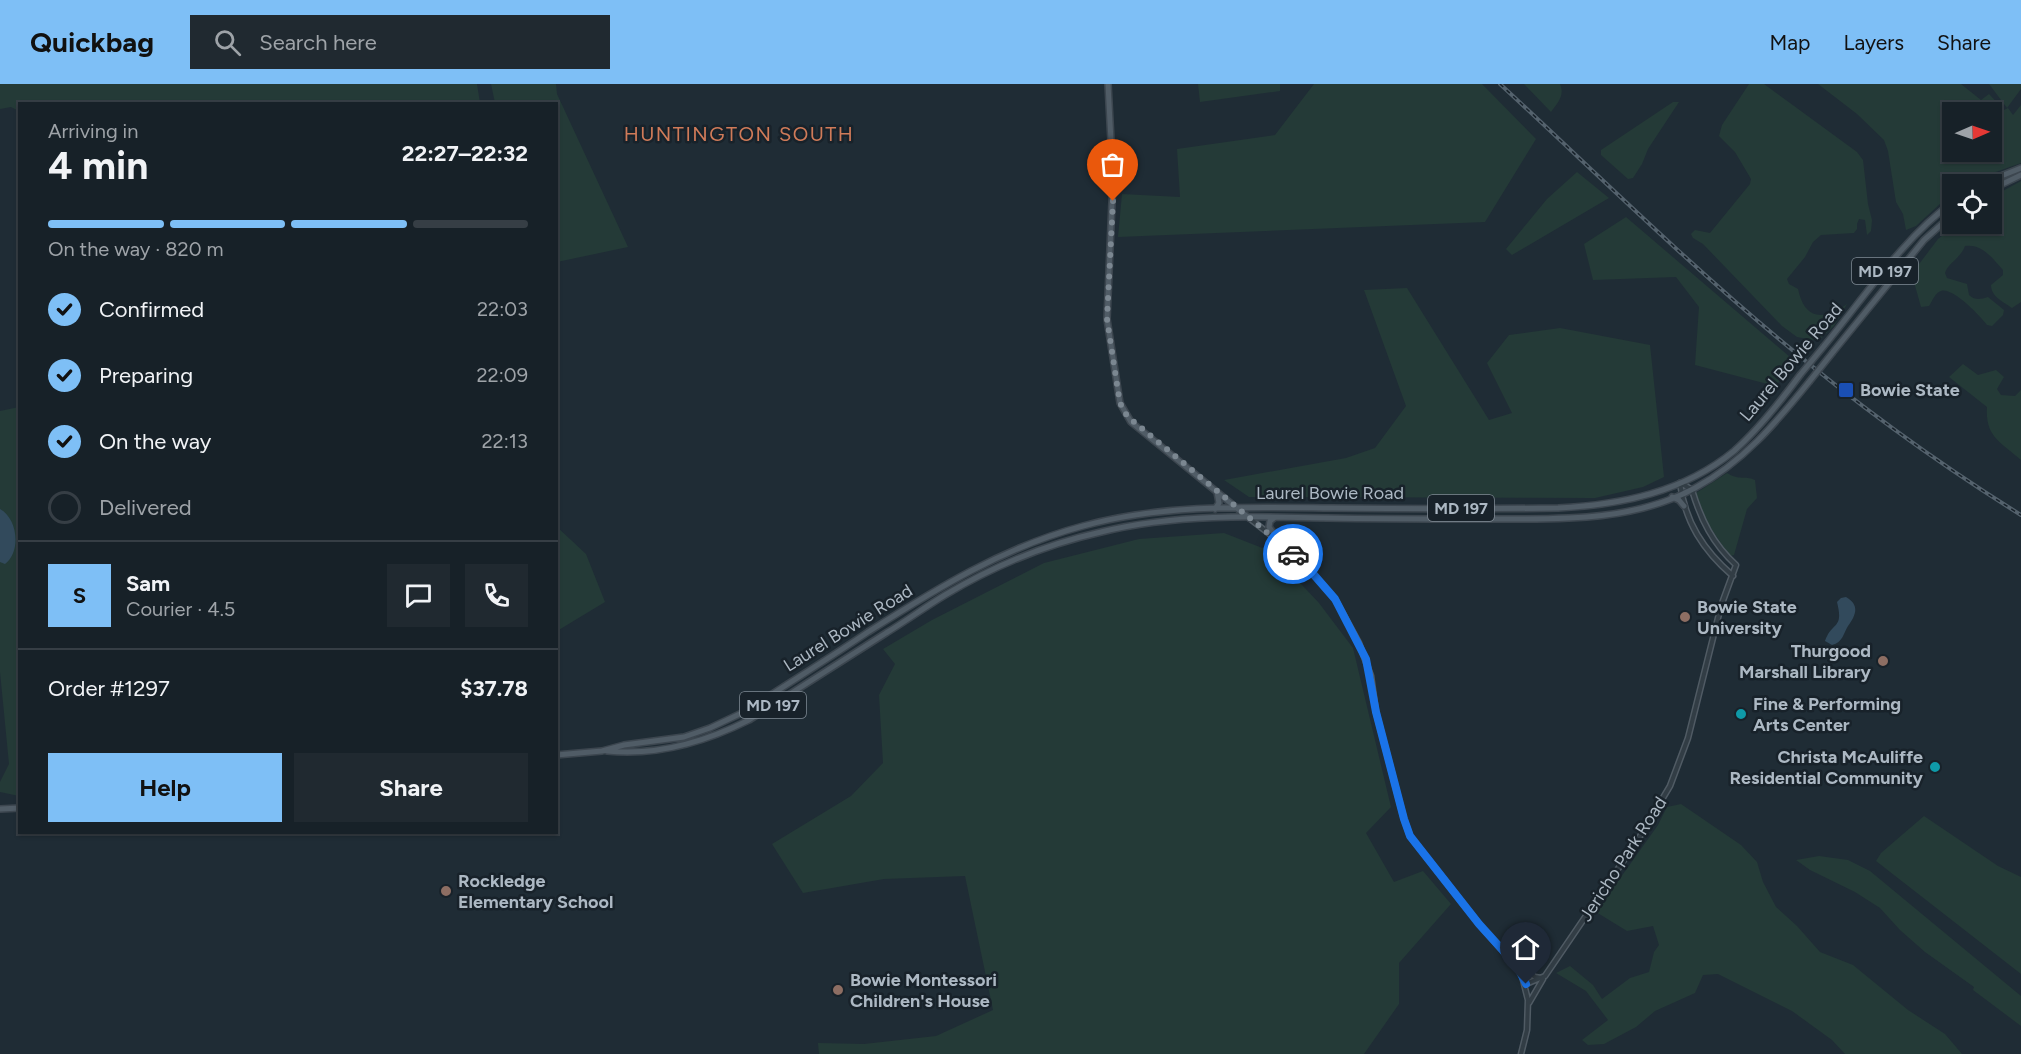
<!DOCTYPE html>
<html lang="en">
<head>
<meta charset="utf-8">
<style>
  :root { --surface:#172128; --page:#202930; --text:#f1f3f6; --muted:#9ea3a8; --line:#363e45; --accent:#7ebff6 }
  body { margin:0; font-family:Figtree,sans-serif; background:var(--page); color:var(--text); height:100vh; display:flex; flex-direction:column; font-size:22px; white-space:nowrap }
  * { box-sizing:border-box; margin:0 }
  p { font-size:20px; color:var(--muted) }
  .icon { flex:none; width:33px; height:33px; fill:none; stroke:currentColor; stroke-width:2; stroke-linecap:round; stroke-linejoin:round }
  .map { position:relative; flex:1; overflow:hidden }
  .drawer { position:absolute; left:18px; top:18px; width:540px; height:732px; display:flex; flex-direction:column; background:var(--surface); border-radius:0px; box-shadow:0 2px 4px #0004,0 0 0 2px var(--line) }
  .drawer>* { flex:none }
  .needle { width:39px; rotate:88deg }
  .fabs { position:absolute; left:1942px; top:18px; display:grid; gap:12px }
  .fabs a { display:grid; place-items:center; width:60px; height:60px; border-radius:0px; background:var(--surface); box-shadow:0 2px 4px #0004,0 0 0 2px var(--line); font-size:30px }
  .pin { position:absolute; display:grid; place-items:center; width:51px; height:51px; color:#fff; margin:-62px -26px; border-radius:50% 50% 50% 0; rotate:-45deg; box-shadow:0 0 6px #0007 }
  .pin .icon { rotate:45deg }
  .courier { position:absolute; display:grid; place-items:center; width:60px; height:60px; margin:-30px; border:4px solid #1a73e8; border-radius:50%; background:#fff; color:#222; box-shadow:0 2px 8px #0007 }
  .summary em { font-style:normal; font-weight:700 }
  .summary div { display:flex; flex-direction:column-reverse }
  .summary { display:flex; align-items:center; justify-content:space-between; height:102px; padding:0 30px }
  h1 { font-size:39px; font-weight:700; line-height:45px }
  .bar { display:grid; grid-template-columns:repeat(4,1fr); gap:9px 6px; align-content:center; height:72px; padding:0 30px }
  .bar i { height:8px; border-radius:4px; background:var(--line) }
  .bar .active { background:var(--accent) }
  .bar p { grid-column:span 4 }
  .line { display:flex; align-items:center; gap:15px; padding:0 30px; border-top:2px solid var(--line) }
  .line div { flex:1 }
  .round { display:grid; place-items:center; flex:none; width:63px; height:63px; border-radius:0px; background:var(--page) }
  ol { padding:0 30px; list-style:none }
  li { display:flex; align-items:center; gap:18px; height:66px }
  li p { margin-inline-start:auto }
  li .icon { padding:6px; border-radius:50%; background:var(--accent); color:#111; stroke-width:4 }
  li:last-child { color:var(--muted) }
  li i { width:33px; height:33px; border:3px solid var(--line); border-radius:50% }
  .primary-button { display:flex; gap:12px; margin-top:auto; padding:12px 30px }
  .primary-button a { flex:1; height:69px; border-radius:0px; background:var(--accent); color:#111; font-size:24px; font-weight:700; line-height:69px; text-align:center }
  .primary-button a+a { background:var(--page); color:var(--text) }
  header { display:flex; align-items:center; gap:36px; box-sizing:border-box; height:84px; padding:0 30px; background:var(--accent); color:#111 }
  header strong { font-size:28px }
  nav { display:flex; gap:33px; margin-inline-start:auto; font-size:21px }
  .search { width:420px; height:54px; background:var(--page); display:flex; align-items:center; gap:15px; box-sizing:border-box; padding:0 21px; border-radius:0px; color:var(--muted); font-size:22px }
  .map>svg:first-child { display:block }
  .green { fill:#243a37; fill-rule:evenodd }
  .water { fill:#324a5c }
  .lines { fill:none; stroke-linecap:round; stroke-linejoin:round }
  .minor-casing { stroke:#505b64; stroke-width:7 }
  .major-casing { stroke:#3c464f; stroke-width:8 }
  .minor { stroke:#323d45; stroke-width:4 }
  .major { stroke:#505c66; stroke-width:5 }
  .rail-casing { stroke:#54626d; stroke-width:4 }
  .rail { stroke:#18222a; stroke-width:1.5; stroke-dasharray:4.5; stroke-linecap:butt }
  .major-bridge-casing { stroke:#3c464f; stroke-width:8; stroke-linecap:butt }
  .major-bridge { stroke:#505c66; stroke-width:5 }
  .done { stroke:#7b8791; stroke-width:6; stroke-dasharray:0 10.8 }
  .route { stroke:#1a73e8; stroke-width:8 }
  .transit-dot { fill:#1a4fb4; stroke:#18222a; stroke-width:2 }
  .education-dot { fill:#8d6e63; stroke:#18222a; stroke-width:2 }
  .culture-dot { fill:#0f9aa8; stroke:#18222a; stroke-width:2 }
  .labels { text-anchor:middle; stroke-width:5; stroke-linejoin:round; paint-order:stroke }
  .shield { fill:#18222a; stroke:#808b95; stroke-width:1.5 }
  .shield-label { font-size:16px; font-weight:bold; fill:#acb8c3 }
  .street-label { font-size:18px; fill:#acb8c3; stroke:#18222a }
  .poi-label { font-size:18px; font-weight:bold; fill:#acb8c3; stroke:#18222a; text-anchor:start }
  .neighbourhood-label { font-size:20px; letter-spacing:1.5px; fill:#d07b59; stroke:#18222a }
</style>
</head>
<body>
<header>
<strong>Quickbag</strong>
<div class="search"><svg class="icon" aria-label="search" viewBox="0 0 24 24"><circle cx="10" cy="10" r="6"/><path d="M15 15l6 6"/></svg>Search here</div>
<nav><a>Map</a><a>Layers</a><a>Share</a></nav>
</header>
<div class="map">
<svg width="2021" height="970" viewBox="0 0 2021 970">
  <rect width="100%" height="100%" fill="#1f2c35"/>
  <path class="green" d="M0 0H477L480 19 20 20 19 27 11 23 0 25Z
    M491 0H556L557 10 628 163 557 178 556 20 495 19Z
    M1198 0H1280V7L1200 18Z
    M1314 0H1482L1536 55 1485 138 1118 153 1122 110 1180 113 1177 65 1275 51Z
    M1524 0H1560C1565 11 1558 19 1551 28Z
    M1749 0H1764L1857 68 1863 76 1868 120 1872 136 1871 147 1867 151 1865 136 1859 135 1857 140V145L1854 149 1821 151 1813 158 1805 173 1787 195 1789 200 1798 205C1805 237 1824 236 1847 220L1834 242 1818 257 1797 253 1782 242 1703 160 1693 154 1691 150 1695 146 1710 149 1750 100 1751 95 1735 68 1719 52 1722 41Z
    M1818 0H1961L1981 16 1989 10 2004 26 2008 24 2013 31 2021 21V79L1962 100H1953V108L1916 142 1906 146 1903 130 1896 118 1888 67 1884 56 1857 30ZM1953 28H1992V68H1953Z
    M1989 0H2021V5L2007 24Z
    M1673 18H1679L1648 65 1642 80 1633 94 1628 95 1601 71V66Z
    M1577 88 1609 114 1512 171 1506 165 1547 115Z
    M2021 97V218L2012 224C2004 218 1991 213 1991 201L2003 191V186C1993 175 1982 159 1965 162 1960 175 1948 179 1945 189L1947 194 1967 200 1969 211C1976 217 1981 215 1988 213L2004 226 2003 231 1992 242 1987 241C1980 232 1953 203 1941 207 1936 208 1932 217 1929 222L1921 223 1914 198 1913 188 1938 155 1957 140H1992V113Z
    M1626 133 1797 279 1775 302 1695 281 1699 223 1676 193 1593 196 1584 160Z
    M1407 204 1489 336 1512 329 1487 279 1509 251 1560 244 1650 261 1664 393 1643 403 1595 414 1249 413 1224 396 1346 374 1375 364 1406 322 1364 206Z
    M1963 280 1978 291 1996 286 2004 293 1997 305 2001 311 2015 312 2021 306V376C2001 358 1985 353 1987 323L1949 293Z
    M19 323V712L0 708V698L9 680 0 588V327Z
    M1727 389C1740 397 1744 391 1755 396L1757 414 1747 425 1734 471 1730 472 1707 439 1696 409Z
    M556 442 586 470 605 518 557 547Z
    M1224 449 1270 467 1319 519 1353 564 1391 723 1366 749 1394 798 1423 787 1451 820 1399 879V920L1364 970H819L818 959 864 960 936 952 993 926 965 792 884 795 803 809 772 760 851 712 883 679 879 611 895 580 883 565 932 536 1044 479 1139 455Z
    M1681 720 1741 761 1757 778 1763 798 1776 823 1797 842 1820 868 1853 881 1908 926 1945 950 1962 970H1845L1832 956 1792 927 1718 890 1703 891 1695 909 1655 927 1636 943 1604 960 1588 961 1582 956 1608 936 1586 907 1556 889 1570 882 1593 901 1602 915 1630 894 1649 888 1654 868 1659 861 1653 842 1627 847 1596 828 1658 741 1667 723Z
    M1924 732 1998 782 2021 793V890L1876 777 1881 769Z
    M1819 772 1848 776 1870 787 2021 912V942L1973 906 1974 903 1925 868 1900 846 1880 824 1855 808 1810 786 1796 776Z"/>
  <path class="water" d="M0 425C17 434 22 467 5 480L0 478Z
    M1846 513C1860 521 1856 531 1848 542 1843 550 1843 558 1832 561L1825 557C1832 537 1844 546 1837 518L1841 514Z"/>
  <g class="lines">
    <g class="minor-casing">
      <path id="minor" d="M1680 399C1685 438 1703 466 1733 492
        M1249 434 1277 456
        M1283 461 1308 484 1335 515 1359 559 1371 592 1376 628 1404 735 1410 752 1479 840 1521 888 1528 916 1527 946 1521 970
        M1513 875 1535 893 1541 894
        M1526 900 1545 892 1639 754 1670 702 1688 654 1721 522 1736 481C1713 460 1701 436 1692 406L1681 399
        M1529 919 1543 895"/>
    </g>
    <g class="major-casing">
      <path id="major" d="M1108 0 1113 95 1107 235 1120 319 1131 338 1249 434
        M1981 100 2021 84
        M1992 105 2021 91
        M1824 262C1863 215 1904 153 1953 118
        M1833 268 1924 156 1953 130
        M1672 413 1679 416 1684 422
        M1215 425 1219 419 1217 408
        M1274 434 1270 437 1269 443 1283 461
        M607 667C656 672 705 658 749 636 795 607 840 578 886 549 906 537 925 523 945 511 992 483 1047 460 1101 448 1174 430 1252 432 1327 434 1379 435 1432 435 1484 435 1554 435 1631 439 1695 404 1743 378 1775 340 1809 298
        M556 671 602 667 624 661 684 653 710 644 746 627C787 600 828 575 868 548 936 505 1004 463 1083 442 1163 420 1249 423 1331 424 1407 425 1483 425 1558 424 1621 421 1684 408 1734 367 1759 345 1780 318 1800 291
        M0 725 20 724"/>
    </g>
    <use href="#minor" class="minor"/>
    <use href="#major" class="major"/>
    <g class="rail-casing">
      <path id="rail" d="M1500 0C1592 85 1682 174 1779 255 1855 319 1936 378 2021 431"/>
    </g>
    <use href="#rail" class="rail"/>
    <g class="major-bridge-casing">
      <path id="major-bridge" d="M1800 291 1824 262
        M1809 298 1833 268"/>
    </g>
    <use href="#major-bridge" class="major-bridge"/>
  </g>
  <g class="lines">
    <path class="done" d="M1113 117 1107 235 1118 307 1120 319 1127 332 1293 470"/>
    <path class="route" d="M1293 470 1308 484 1335 515 1366 575 1376 628 1404 735 1410 752 1479 840 1517 882 1526 900"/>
  </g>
  <rect class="transit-dot" x="1838" y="298" width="16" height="16" rx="3"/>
  <g class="education-dot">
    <circle cx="1685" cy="533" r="6"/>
    <circle cx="1883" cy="577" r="6"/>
    <circle cx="446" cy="807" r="6"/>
    <circle cx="838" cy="906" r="6"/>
  </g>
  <g class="culture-dot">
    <circle cx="1741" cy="630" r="6"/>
    <circle cx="1935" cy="683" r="6"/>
  </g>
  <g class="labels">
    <g class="shield">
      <rect x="1852" y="174" width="66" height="26" rx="4.5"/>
      <rect x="1428" y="411" width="66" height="26" rx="4.5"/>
      <rect x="740" y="608" width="66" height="26" rx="4.5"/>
    </g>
    <g class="shield-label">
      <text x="1885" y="193">MD 197</text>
      <text x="1461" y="430">MD 197</text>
      <text x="773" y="627">MD 197</text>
    </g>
    <g class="street-label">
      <text transform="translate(1791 278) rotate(-50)" y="6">Laurel Bowie Road</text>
      <text x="1330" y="415">Laurel Bowie Road</text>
      <text transform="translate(848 544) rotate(-32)" y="6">Laurel Bowie Road</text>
      <text transform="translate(1623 775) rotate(-57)" y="6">Jericho Park Road</text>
    </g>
    <g class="poi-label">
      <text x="1860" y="312">Bowie State</text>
      <text x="1697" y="529">Bowie State<tspan x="1697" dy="21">University</tspan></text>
      <text x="1871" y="573" text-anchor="end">Thurgood<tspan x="1871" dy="21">Marshall Library</tspan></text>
      <text x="1753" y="626">Fine &amp; Performing<tspan x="1753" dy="21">Arts Center</tspan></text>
      <text x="1923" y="679" text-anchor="end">Christa McAuliffe<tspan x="1923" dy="21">Residential Community</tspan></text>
      <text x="458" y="803">Rockledge<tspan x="458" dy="21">Elementary School</tspan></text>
      <text x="850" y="902">Bowie Montessori<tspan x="850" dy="21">Children's House</tspan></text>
    </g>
    <g class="neighbourhood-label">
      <text x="739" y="57">HUNTINGTON SOUTH</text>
    </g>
  </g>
</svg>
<div class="fabs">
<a><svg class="needle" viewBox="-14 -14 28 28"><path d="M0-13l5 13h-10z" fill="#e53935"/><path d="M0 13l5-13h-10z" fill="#9ea3a8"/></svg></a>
<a><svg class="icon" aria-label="locate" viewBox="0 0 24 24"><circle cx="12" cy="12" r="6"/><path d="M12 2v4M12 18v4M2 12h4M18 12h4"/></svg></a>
</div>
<div class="pin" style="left:1113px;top:117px;background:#ea580c"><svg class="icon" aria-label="bag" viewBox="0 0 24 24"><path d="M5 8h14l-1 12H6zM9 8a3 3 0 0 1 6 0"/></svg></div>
<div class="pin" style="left:1526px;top:900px;background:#1f2937"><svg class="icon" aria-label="home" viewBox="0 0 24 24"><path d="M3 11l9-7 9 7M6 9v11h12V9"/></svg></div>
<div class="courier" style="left:1293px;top:470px"><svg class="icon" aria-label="car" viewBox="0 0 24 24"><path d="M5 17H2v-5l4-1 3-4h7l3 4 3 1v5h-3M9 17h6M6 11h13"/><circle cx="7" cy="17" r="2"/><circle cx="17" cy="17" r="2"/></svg></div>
<section class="drawer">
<div class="summary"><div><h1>4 min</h1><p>Arriving in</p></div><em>22:27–22:32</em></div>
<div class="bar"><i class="active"></i><i class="active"></i><i class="active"></i><i></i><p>On the way · 820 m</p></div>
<ol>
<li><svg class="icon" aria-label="check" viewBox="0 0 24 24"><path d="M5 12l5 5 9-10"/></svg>Confirmed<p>22:03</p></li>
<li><svg class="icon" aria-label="check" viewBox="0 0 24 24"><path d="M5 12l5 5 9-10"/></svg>Preparing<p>22:09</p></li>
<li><svg class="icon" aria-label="check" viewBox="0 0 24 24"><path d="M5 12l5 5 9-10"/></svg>On the way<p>22:13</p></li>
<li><i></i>Delivered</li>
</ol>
<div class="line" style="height:108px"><b class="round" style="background:var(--accent);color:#111">S</b><div><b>Sam</b><p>Courier · 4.5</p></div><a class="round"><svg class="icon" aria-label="chat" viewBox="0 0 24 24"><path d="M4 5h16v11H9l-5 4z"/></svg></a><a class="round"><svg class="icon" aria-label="phone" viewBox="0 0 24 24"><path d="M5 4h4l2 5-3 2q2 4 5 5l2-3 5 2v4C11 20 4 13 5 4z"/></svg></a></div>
<div class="line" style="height:78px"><div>Order #1297</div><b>$37.78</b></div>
<div class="primary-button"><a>Help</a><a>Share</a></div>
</section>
</div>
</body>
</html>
